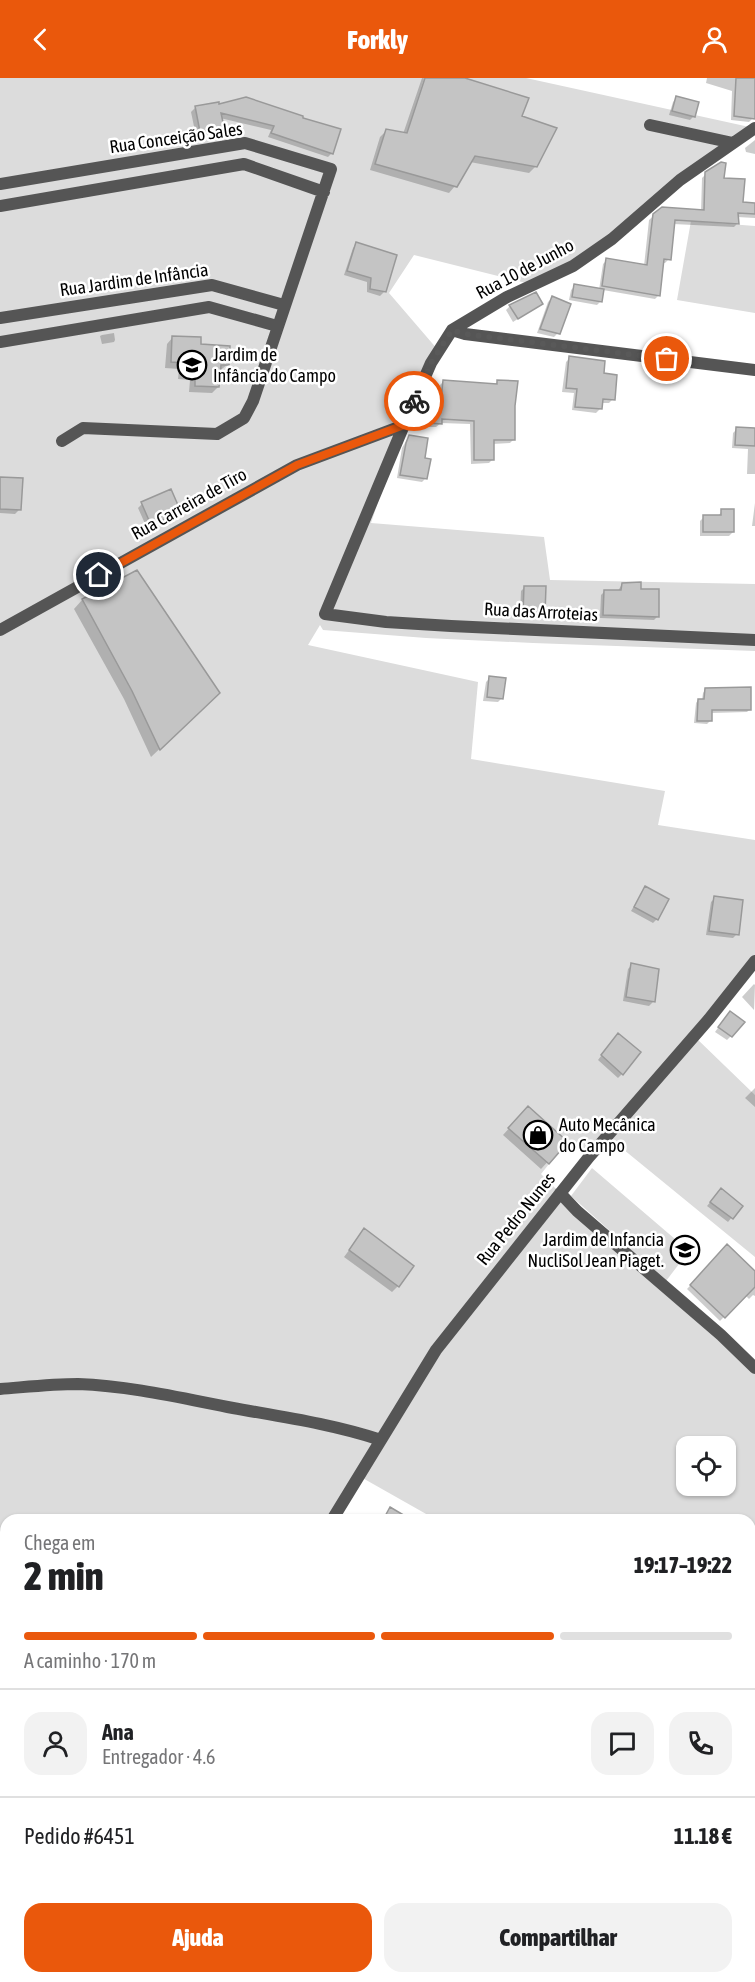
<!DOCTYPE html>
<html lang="pt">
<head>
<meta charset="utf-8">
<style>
  :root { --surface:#fff; --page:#f2f2f2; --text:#202124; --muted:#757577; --line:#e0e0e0; --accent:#ea580c }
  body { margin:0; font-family:"Asap Condensed",sans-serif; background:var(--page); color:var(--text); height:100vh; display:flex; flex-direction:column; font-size:22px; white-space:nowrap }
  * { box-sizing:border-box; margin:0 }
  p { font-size:20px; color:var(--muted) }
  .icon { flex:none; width:33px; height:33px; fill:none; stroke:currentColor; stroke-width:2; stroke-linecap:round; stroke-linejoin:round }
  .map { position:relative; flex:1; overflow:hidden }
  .sheet { position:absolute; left:0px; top:1436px; width:756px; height:470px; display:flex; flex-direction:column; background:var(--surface); border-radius:18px 18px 0 0; box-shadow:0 2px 4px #0004 }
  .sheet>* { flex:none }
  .controls { position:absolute; left:676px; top:1358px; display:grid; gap:12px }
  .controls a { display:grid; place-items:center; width:60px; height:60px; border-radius:12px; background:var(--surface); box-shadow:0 2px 4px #0004; font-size:30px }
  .pin { position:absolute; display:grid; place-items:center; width:51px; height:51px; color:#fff; margin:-26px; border:3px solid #fff; border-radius:50%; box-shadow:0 2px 6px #0007 }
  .courier { position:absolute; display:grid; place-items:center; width:60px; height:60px; margin:-30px; border:4px solid #ea580c; border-radius:50%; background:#fff; color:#222; box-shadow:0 2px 8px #0007 }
  .overview em { font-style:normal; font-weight:800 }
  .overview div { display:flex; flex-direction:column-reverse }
  .overview { display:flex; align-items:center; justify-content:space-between; height:102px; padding:0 24px }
  h1 { font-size:39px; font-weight:800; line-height:45px }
  .bar { display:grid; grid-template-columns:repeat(4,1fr); gap:9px 6px; align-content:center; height:72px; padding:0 24px }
  .bar i { height:8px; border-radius:4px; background:var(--line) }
  .bar .active { background:var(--accent) }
  .bar p { grid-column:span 4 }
  .line { display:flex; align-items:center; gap:15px; padding:0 24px; border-top:2px solid var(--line) }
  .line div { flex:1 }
  .round { display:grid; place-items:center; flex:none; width:63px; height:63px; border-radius:18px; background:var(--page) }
  .primary-button { display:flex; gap:12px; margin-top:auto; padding:12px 24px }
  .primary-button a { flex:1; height:69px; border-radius:18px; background:var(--accent); color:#fff; font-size:24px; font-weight:800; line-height:69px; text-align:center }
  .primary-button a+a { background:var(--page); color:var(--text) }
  header { display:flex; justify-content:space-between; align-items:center; height:78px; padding:0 24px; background:var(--accent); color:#fff; font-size:27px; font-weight:800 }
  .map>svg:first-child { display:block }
  .green { fill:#dcdcdc; fill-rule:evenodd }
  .shadow { fill:#0003 }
  .building { fill:#c4c4c4; stroke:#999; stroke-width:1.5 }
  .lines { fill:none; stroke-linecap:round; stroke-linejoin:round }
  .street { stroke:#555; stroke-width:12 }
  .done { stroke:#595959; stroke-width:6; stroke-dasharray:0 10.8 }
  .route { stroke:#ea580c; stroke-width:8 }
  .labels { text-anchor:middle; stroke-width:5; stroke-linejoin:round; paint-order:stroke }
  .street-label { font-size:18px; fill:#000; stroke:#fff }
  .poi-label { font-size:18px; fill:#000; stroke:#fff; text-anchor:start }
</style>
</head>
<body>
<header><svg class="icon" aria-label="back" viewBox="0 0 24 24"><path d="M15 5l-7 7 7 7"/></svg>Forkly<svg class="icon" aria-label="person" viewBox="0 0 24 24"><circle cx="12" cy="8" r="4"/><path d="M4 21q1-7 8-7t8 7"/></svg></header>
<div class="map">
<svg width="755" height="1904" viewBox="0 0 755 1904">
  <rect width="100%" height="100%" fill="#fff"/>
  <path class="green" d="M0 0H424L407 55 386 51 375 86 456 109 475 78 537 89 557 50 522 38 529 21 465 0H526L754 50 612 161 534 207 414 177 389 215 438 272 404 347 371 445 544 459 550 502 755 506V573L533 565 426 560 323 552 320 547 308 567 478 604 471 681 665 713 658 747 755 762V883L694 958 755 1017V1179L607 1058 589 1079 570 1062 568 1064 528 1028 509 1050 549 1086 541 1096 560 1115 755 1290V1904H602L583 1899H750V1442L435 1441 359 1398 332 1441 6 1442V1484H0ZM687 1368H726V1407H687Z
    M691 143 755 148V235L677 222Z
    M592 1090 689 1173 666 1203 571 1118Z
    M0 1643H6V1899H95L93 1904H0Z"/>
  <path class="shadow" d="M422 0H460L520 39 536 88 529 95 470 84 455 108 449 115 370 92 380 59 387 52 403 56Z
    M707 0H755L753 40 749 44 731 42 732 13 706 5Z
    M246 20 332 75 328 79 268 59 271 52 220 40 222 49 218 53 196 58 191 34 195 30 214 26 219 27Z
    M677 20 694 38 690 42 669 37 673 24Z
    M755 62V76L746 74 745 70Z
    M706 96 722 102 742 126H755V140L737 139 738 145 734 149 673 146 669 181 665 185H662L659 217 655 221 603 212 601 223 597 227 569 222 571 212 575 208 599 212 603 186 607 182 644 188 649 142 662 130 701 134 702 100Z
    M357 166 384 214 380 218 367 214V204L344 197 353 170Z
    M552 220 558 255 554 259 537 255 548 224Z
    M541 226 513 244 506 232 510 228Z
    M114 255 115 262 114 264 102 266 100 258 102 257Z
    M173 259 199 267 227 287 219 293 218 309 212 315 189 314 190 302 178 301 179 291 165 290 167 266Z
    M570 280 613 321 609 325H601L600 331 596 335 572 332 574 315 562 314 566 284Z
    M443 304 494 307 497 304 514 361 510 365 493 366V381L489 385 471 386 470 346 441 345 436 349H424L425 328 429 324H438L439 308Z
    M737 351 755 352V396H747L748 371 732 370 733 355Z
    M409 358 423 381 426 400 422 404 397 400 402 370Z
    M0 401 19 432 15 436 0 435Z
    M170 413 179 434 175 438 147 450 138 430 142 426Z
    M755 425V448H752Z
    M722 432 733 454 729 458H700V443L704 439H718Z
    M137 494 219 615 151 679 124 621 74 531 82 522Z
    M622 506 640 513 658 538 654 542 600 540 601 517 605 513H618Z
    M525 509 543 535 539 539 520 538 521 513Z
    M490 600 502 620 498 624 483 623 486 604Z
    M705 612 750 631 747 634 711 635 710 643 707 646 694 645 696 625 698 622H702L703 615Z
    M645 810 657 841 653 845 631 833Z
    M715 820 737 856 733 860 706 857 711 824Z
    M632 887 658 893 653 924 649 928 623 923 628 891Z
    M754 906 755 907 754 932 742 919Z
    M726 939 731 958 727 962 715 954Z
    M614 961 622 996 618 1000 598 982Z
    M755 1010V1029L745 1020Z
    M522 1036 566 1064 541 1091 503 1057Z
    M717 1116 741 1128 728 1144 707 1128Z
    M364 1152 398 1208 392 1214 344 1179Z
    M727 1169 755 1195V1218L753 1217 749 1221 745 1217 720 1243 687 1211Z
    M0 1516H6V1609H0Z
    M3 1875 6 1877V1899H44L41 1904H0V1878Z
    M218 1899H465L484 1904H217Z"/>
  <path class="building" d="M425 0H465L529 20 522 38 557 50 537 89 475 78 457 109 375 86 386 51 407 55Z
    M736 0H755V41L734 38Z
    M676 18 699 24 695 39 672 33Z
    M246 19 303 38V40L341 51 333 76 271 55 274 48 221 35 224 49 200 54 195 28 219 24V26Z
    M721 84 726 85 724 100 745 101 743 124 755 125V136L738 135 739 146 675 142 671 182 664 181 660 218 602 208 606 180 647 187 653 136 662 129 704 132 705 94Z
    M356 164 397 177 386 214 370 211 371 200 347 193Z
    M574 206 604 211 602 224 572 219Z
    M536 214 543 226 518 241 509 227Z
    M552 218 571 226 560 256 540 251Z
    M172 258 201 259V266L230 268 229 287H221L219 309 195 308V296L184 295V285L171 284Z
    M569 278 605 283 604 295 617 297 615 322 603 321 602 331 575 329 577 311 566 310Z
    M443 302 497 306V302L518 303 515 328V362H494V382H474V343L442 341V346L427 345 428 323H441Z
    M736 349 755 350V368L735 367Z
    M409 357 428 360 425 380 431 381 427 401 400 397 406 365Z
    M0 399 23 400 21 432 0 431Z
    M171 411 181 434 151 447 141 424Z
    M721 431H734V454H703V437H721Z
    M137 492 220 615 160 672 132 613 82 521Z
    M641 504V511H659V539L603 537 604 512H621L622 505Z
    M524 508H546L545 536 523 535Z
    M489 598 506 600 503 621 487 619Z
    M751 609V632H712V643H697L698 621H704L705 610Z
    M645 808 669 821 658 842 634 829Z
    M714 818 743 822 739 857 709 853Z
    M631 885 659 891 655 924 626 919Z
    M730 933 745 944 732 959 718 949Z
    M618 955 641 974 623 997 601 977Z
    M528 1028 568 1064 549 1086 508 1050Z
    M721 1110 743 1128 733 1141 710 1124Z
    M364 1150 414 1188 399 1209 349 1172Z
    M727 1166 755 1193V1209L725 1240 690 1207Z
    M390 1429 412 1442H383Z"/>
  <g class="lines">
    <path class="street" d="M650 47 733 65
      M755 50 680 102 612 161 573 188 507 219 452 252 431 285 404 347 325 536 386 544 451 548 755 562
      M0 106 245 65 331 91 253 323 244 340 217 356 83 350 62 363
      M0 128 244 86 324 114
      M0 240 212 207 284 227
      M452 252 465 256 755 292
      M0 264 209 229 277 248
      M0 552 297 387 404 347
      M560 1115 577 1133 721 1257 755 1290
      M0 1311C26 1309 52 1306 78 1306 131 1308 181 1320 233 1330 283 1339 332 1346 381 1362
      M332 1442 436 1272 589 1079 709 941 755 883
      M93 1904 95 1899"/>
  </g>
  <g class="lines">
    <path class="done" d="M414 323 431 285 452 252 465 256 667 281"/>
    <path class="route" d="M99 497 297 387 404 347 414 323"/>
  </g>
  <defs>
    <g id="school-ring" transform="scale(1.5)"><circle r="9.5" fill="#fff" stroke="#000" stroke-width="1.5"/><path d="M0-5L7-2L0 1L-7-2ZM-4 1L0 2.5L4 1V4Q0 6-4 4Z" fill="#000"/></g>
    <g id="shop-ring" transform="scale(1.5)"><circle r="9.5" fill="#fff" stroke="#000" stroke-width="1.5"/><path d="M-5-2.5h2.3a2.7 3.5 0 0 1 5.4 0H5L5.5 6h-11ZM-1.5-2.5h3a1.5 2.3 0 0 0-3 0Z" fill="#000"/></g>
  </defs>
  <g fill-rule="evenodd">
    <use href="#school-ring" x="192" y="287"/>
    <use href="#shop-ring" x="538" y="1057"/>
    <use href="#school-ring" x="685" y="1172"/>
  </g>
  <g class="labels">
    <g class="street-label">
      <text transform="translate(176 60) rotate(-8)" y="6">Rua Conceição Sales</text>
      <text transform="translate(525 191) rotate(-28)" y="6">Rua 10 de Junho</text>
      <text transform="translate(134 202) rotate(-8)" y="6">Rua Jardim de Infância</text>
      <text transform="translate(189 426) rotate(-29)" y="6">Rua Carreira de Tiro</text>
      <text transform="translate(541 534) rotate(3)" y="6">Rua das Arroteias</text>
      <text transform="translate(516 1141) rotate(-51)" y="6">Rua Pedro Nunes</text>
    </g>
    <g class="poi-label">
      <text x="213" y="283">Jardim de<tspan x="213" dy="21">Infância do Campo</tspan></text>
      <text x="559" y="1053">Auto Mecânica<tspan x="559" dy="21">do Campo</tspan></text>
      <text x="664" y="1168" text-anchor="end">Jardim de Infancia<tspan x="664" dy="21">NucliSol Jean Piaget.</tspan></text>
    </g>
  </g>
</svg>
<div class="controls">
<a><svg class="icon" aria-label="locate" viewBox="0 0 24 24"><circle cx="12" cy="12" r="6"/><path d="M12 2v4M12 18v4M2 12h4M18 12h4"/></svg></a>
</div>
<div class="pin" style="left:667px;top:281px;background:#ea580c"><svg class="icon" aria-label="bag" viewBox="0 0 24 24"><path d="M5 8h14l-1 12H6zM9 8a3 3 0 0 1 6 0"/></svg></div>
<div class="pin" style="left:99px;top:497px;background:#1f2937"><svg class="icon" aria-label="home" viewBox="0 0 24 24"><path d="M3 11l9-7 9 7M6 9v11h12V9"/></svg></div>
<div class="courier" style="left:414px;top:323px"><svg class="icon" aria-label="bike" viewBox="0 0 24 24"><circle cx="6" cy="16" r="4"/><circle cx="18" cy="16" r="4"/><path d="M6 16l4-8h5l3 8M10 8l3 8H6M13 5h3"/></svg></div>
<section class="sheet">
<div class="overview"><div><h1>2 min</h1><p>Chega em</p></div><em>19:17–19:22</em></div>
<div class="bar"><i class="active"></i><i class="active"></i><i class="active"></i><i></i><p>A caminho · 170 m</p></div>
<div class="line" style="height:108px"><a class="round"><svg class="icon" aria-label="person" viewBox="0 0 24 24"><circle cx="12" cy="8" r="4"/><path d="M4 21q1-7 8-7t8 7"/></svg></a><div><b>Ana</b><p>Entregador · 4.6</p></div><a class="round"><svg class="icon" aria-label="chat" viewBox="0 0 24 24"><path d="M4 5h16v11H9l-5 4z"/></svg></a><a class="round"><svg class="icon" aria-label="phone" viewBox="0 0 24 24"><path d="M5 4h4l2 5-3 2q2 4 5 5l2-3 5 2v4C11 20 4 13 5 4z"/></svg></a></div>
<div class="line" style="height:78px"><div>Pedido #6451</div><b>11.18 €</b></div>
<div class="primary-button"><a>Ajuda</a><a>Compartilhar</a></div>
</section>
</div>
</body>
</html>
